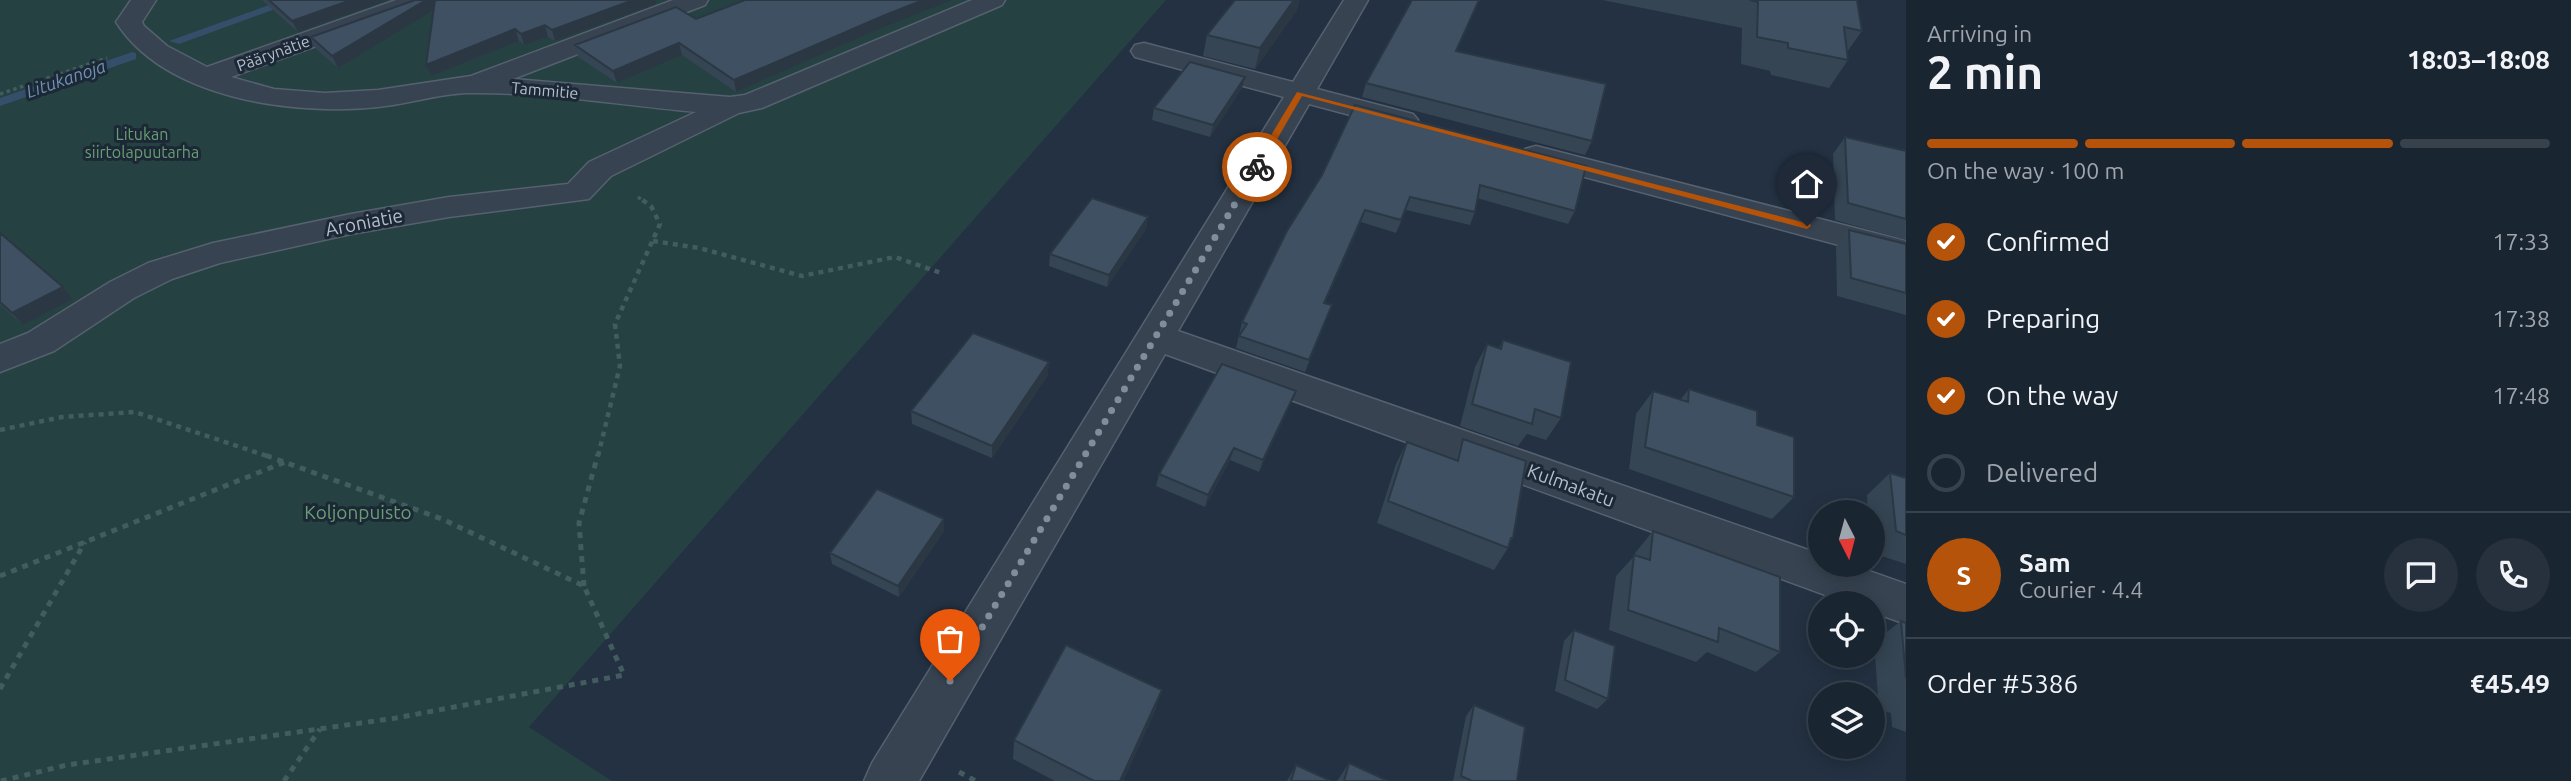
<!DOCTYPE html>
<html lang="en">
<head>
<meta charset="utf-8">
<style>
  :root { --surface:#1a2532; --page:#27313e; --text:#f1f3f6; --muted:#9fa5ac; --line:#38424d; --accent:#b45309 }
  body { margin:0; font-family:Ubuntu,sans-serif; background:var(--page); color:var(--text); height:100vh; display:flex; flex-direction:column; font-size:26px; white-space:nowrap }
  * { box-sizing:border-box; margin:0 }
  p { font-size:23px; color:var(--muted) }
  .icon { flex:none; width:38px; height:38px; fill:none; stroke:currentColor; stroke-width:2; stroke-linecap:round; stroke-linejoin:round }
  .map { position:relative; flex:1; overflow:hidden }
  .sheet { display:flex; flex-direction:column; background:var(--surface); width:665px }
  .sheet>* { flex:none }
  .needle { width:46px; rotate:174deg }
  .buttons { position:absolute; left:1808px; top:500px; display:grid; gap:14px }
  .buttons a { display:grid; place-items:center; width:77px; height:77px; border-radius:50%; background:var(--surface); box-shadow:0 4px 18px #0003,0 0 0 2px var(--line); font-size:35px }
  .pin { position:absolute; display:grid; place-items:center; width:60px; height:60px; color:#fff; margin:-72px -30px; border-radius:50% 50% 50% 0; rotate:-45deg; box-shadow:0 0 7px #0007 }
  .pin .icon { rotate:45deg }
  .courier { position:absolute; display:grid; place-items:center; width:70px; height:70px; margin:-35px; border:5px solid #b45309; border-radius:50%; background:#fff; color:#222; box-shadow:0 2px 9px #0007 }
  .headline em { font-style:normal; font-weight:700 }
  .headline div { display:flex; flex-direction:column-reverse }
  .headline { display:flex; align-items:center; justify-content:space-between; height:119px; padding:0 21px }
  h1 { font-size:46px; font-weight:700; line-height:52px }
  .bar { display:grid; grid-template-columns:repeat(4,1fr); gap:10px 7px; align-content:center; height:84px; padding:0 21px }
  .bar i { height:9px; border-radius:5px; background:var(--line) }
  .bar .current { background:var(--accent) }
  .bar p { grid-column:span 4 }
  .line { display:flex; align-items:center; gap:18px; padding:0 21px; border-top:2px solid var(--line) }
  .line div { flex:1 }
  .round { display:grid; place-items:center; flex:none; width:74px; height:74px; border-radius:37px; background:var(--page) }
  ol { padding:0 21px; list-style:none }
  li { display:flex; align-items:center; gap:21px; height:77px }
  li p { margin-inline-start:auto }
  li .icon { padding:7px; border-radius:50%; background:var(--accent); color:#fff; stroke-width:4 }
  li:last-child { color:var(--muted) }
  li i { width:38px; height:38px; border:4px solid var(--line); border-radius:50% }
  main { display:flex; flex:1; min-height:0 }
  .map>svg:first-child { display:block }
  .green { fill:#254142 }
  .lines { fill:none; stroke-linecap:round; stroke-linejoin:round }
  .stream { fill:#354e6a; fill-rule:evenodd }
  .minor-casing { stroke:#55616f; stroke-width:3 }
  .path-far2 { stroke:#435d5f; stroke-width:3.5; stroke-dasharray:3.5 3.5; stroke-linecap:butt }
  .path-far1 { stroke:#435d5f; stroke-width:4.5; stroke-dasharray:5 5; stroke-linecap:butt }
  .path { stroke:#435d5f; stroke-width:5; stroke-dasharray:6 6; stroke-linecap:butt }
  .minor { fill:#374351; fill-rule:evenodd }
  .wall { fill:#354553 }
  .shaded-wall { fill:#2b3844 }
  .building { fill:#3e5061; stroke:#2b3844; stroke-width:2 }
  .route { fill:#b45309 }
  .done { stroke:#818d9c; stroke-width:7; stroke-dasharray:0 12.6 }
  .labels { text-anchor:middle; stroke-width:6; stroke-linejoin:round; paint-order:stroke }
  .far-street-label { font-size:16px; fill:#b4becc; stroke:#1c2836 }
  .far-park-label { font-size:16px; fill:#689f72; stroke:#1c2836 }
  .far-water-label { font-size:18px; font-style:italic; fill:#7190b2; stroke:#1c2836 }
  .street-label { font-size:19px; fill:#b4becc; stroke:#1c2836 }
  .park-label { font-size:19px; fill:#689f72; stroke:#1c2836 }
</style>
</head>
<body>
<main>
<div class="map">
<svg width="1906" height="781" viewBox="0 0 1906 781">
  <rect width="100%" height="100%" fill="#233142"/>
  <path class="green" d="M0 0H1166L529 727 612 781H0Z"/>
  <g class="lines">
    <path class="stream" d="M283 0H300L179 44 169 41Z
      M132 52 136 53V59L0 106V98Z"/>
    <g class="minor-casing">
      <path id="minor" d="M131 0H156L142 22 144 26 167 46 207 67 396 0H432L429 5 231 77 274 89 325 93 378 90 471 76 673 0H708L705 5 513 79 730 97 745 95 972 0H1005L1002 5 762 108 739 113 611 176 589 199 449 217 351 234 220 263 172 279 134 298 54 351 0 372V344L28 333 110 282 148 263 213 243 351 214 449 197 568 184 589 162 696 112C621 105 543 92 467 93 438 94 408 104 378 107 294 116 165 99 116 22Z
        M1344 0H1368L1317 89 1413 114 1418 120 1413 126 1403 129 1309 104 1178 331 1820 554V565H1852L1906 584V624L1872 612V604H1850L1165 354 919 781H864L872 763 1284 97 1135 57 1131 51 1135 45 1144 43 1293 82Z
        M1536 146 1906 241V263L1525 161 1521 155 1525 149Z"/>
    </g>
    <path class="path-far2" d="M0 94 107 58
      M638 197 643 201"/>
    <path class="path-far1" d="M653 241 699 248 802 276 895 257 944 274
      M0 430 62 417 135 412 267 456
      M598 456 620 366 615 324 660 224 651 206 641 199"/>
    <path class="path" d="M0 576 285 462
      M584 586 579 523 598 454
      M0 689 85 542
      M959 772 976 781
      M1 781 67 765 396 718 624 675 584 586 442 519 262 454
      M284 781 320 729"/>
    <use href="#minor" class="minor"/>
  </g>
  <path class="wall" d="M262 0H388L298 32Z
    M415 0 656 4 555 41 548 37 524 45 519 41 431 76 426 65 433 9 338 68 316 49 311 37Z
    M1235 0H1299L1297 10 1255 69 1203 56 1207 35Z
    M1412 0H1479L1457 51 1592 141 1585 155 1362 97 1366 83Z
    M1602 0H1857L1862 31 1847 52 1848 60 1829 88 1771 75 1770 71 1741 64 1742 28Z
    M696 19 884 27 736 92 682 55 617 83 578 57 575 45Z
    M1242 88 1210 137 1152 120 1154 108Z
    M1355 105 1575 211 1568 224 1477 198 1475 212 1470 225 1406 210 1396 233 1361 222 1325 303 1327 318 1305 372 1236 348 1242 322 1322 175Z
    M1845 137 1906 151V240L1835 220 1833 154Z
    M1148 217 1146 229 1107 287 1049 266 1050 254Z
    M1849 230 1906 244V315L1837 296 1836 247Z
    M0 233 63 287 73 299 23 325 0 305Z
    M1503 340 1561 418 1546 440 1527 434 1518 446 1460 426 1475 367 1487 344 1499 348Z
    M1048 375 992 458 912 424 911 411Z
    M1689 389 1757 425 1794 497 1772 519 1629 469 1636 414 1653 391 1680 400Z
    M1291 403 1259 472 1230 460 1205 507 1156 486 1159 474Z
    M1463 439 1513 538 1509 543 1508 548 1494 570 1377 523 1396 464 1407 442 1452 459Z
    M1890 473 1906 478V564L1872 553V513H1868L1867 495Z
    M944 519V531L899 597 832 564 830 553Z
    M1653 531 1780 652 1756 672 1707 652 1696 662 1609 630 1616 576 1635 555V553Z
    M1901 621 1906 623V732L1892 727 1891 713 1879 710 1874 642Z
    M1574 630 1608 699 1597 709 1555 691 1564 641Z
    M1474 705 1517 781H1453L1466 716Z
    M1156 709 1123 781H1055L1013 759 1014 740Z
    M1349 763 1388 781H1337Z
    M1296 765 1331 781H1287Z"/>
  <path class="shaded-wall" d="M351 0H388L298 32 292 21Z
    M426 0H438L440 6 338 68 332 56Z
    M633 0H655L656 4 555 41 552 30Z
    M923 0H952L884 27 736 92 734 80 883 16Z
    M1294 0H1299L1297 10 1255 69 1260 48Z
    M545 25 548 37 524 45 521 34Z
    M515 29 519 41 431 76 426 65Z
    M679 43 682 55 617 83 613 71Z
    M1245 77 1242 88 1210 137 1213 125Z
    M1365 210 1361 222 1319 315 1324 303Z
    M1148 217 1146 229 1107 287 1109 275Z
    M63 287 73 299 23 325 12 313Z
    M1049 362 1048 375 992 458V446Z
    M1296 391 1291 403 1259 472 1263 460Z
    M1234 448 1230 460 1205 507 1208 495Z
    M944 519V531L899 597 898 586Z
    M1162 690 1156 709 1123 781H1120Z"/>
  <path class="building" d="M269 0H351L292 21Z
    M415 0H426L332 56 311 37Z
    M435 0H633L552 30 545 25 521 34 515 29 426 65Z
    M745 0H923L883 16 734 80 679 43 613 71 575 45 676 7 696 19Z
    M1235 0H1294L1260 48 1207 35Z
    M1412 0H1479L1456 51 1606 84 1592 141 1366 83Z
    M1750 0H1857L1862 31 1844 27 1848 60 1788 48V43L1757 37 1758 2Z
    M1190 62 1245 77 1213 125 1154 108Z
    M1355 105 1586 166 1575 211 1480 185 1475 212 1410 197 1401 220 1365 210 1324 303 1332 305 1309 360 1239 336 1247 324 1242 322 1287 231 1322 175Z
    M1845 137 1906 151V219L1848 203Z
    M1092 198 1148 217 1109 275 1050 254Z
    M1849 230 1906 244V293L1851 278Z
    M0 233 63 287 12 313 0 302Z
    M973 333 1049 362 992 446 911 411Z
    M1503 340 1571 362 1561 418 1535 409 1532 424 1472 404 1487 344 1501 349Z
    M1222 364 1296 391 1263 460 1234 448 1208 495 1159 474Z
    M1689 389 1757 411V425L1794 437V497L1645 447 1653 391 1688 402Z
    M1463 439 1526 461 1513 538H1511L1508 548 1388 501 1407 442 1458 461Z
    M1890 473 1906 478V535L1896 531Z
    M877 489 944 519 898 586 830 553Z
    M1653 531 1780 577V652L1719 628 1718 642 1628 610 1634 555 1650 560Z
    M1901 621 1906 623V678Z
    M1574 630 1615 646 1608 699 1565 680Z
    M1066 645 1162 690 1120 781H1094L1014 740Z
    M1474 705 1525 727 1517 781H1472L1461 776Z
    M1349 763 1388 781H1344Z
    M1296 765 1331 781H1291Z"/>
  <path class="route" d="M1297 92 1810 224 1811 226 1807 229 1302 96 1261 167 1254 169 1252 167Z"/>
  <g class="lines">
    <path class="done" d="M950 681 1257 167"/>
  </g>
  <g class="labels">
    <g class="far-street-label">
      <text transform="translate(273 53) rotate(-20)" y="6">Päärynätie</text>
      <text transform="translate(545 90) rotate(5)" y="6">Tammitie</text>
    </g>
    <g class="far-park-label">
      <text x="142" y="140">Litukan<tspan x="142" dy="18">siirtolapuutarha</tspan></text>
    </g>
    <g class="far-water-label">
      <text transform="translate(66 79) rotate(-19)" y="6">Litukanoja</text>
    </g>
    <g class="street-label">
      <text transform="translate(364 222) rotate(-11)" y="7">Aroniatie</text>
      <text transform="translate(1571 485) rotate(20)" y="7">Kulmakatu</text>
    </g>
    <g class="park-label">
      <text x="358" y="519">Koljonpuisto</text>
    </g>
  </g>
</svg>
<div class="buttons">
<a><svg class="needle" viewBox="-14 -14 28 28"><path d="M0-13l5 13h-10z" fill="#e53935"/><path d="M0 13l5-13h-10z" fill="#9fa5ac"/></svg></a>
<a><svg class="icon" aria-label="locate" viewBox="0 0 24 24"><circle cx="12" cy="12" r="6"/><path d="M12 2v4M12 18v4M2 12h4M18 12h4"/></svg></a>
<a><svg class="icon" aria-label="layers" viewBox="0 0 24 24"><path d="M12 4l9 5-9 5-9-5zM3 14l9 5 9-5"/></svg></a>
</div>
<div class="pin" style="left:950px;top:681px;background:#ea580c"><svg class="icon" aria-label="bag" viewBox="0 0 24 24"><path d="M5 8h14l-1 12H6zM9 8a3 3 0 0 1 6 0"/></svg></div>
<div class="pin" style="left:1807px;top:226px;background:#1f2937"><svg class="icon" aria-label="home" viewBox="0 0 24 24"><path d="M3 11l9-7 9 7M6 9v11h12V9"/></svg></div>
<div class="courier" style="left:1257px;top:167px"><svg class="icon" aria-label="bike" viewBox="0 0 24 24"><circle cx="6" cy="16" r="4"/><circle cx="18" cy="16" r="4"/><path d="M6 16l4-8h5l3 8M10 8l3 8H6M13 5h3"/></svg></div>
</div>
<section class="sheet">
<div class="headline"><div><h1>2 min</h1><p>Arriving in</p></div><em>18:03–18:08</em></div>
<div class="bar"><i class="current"></i><i class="current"></i><i class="current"></i><i></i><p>On the way · 100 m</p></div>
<ol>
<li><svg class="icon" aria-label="check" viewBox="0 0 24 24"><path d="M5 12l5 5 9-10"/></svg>Confirmed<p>17:33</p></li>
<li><svg class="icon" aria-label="check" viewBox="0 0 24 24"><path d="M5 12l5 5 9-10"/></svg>Preparing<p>17:38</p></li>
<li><svg class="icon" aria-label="check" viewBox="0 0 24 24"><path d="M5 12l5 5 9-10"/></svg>On the way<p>17:48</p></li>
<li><i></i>Delivered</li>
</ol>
<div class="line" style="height:126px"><b class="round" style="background:var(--accent);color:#fff">S</b><div><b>Sam</b><p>Courier · 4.4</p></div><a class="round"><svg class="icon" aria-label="chat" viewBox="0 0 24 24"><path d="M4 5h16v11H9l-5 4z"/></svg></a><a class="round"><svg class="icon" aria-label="phone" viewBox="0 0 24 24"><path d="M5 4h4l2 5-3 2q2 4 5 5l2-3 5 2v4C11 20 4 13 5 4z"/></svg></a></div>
<div class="line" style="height:91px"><div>Order #5386</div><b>€45.49</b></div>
</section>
</main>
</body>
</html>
